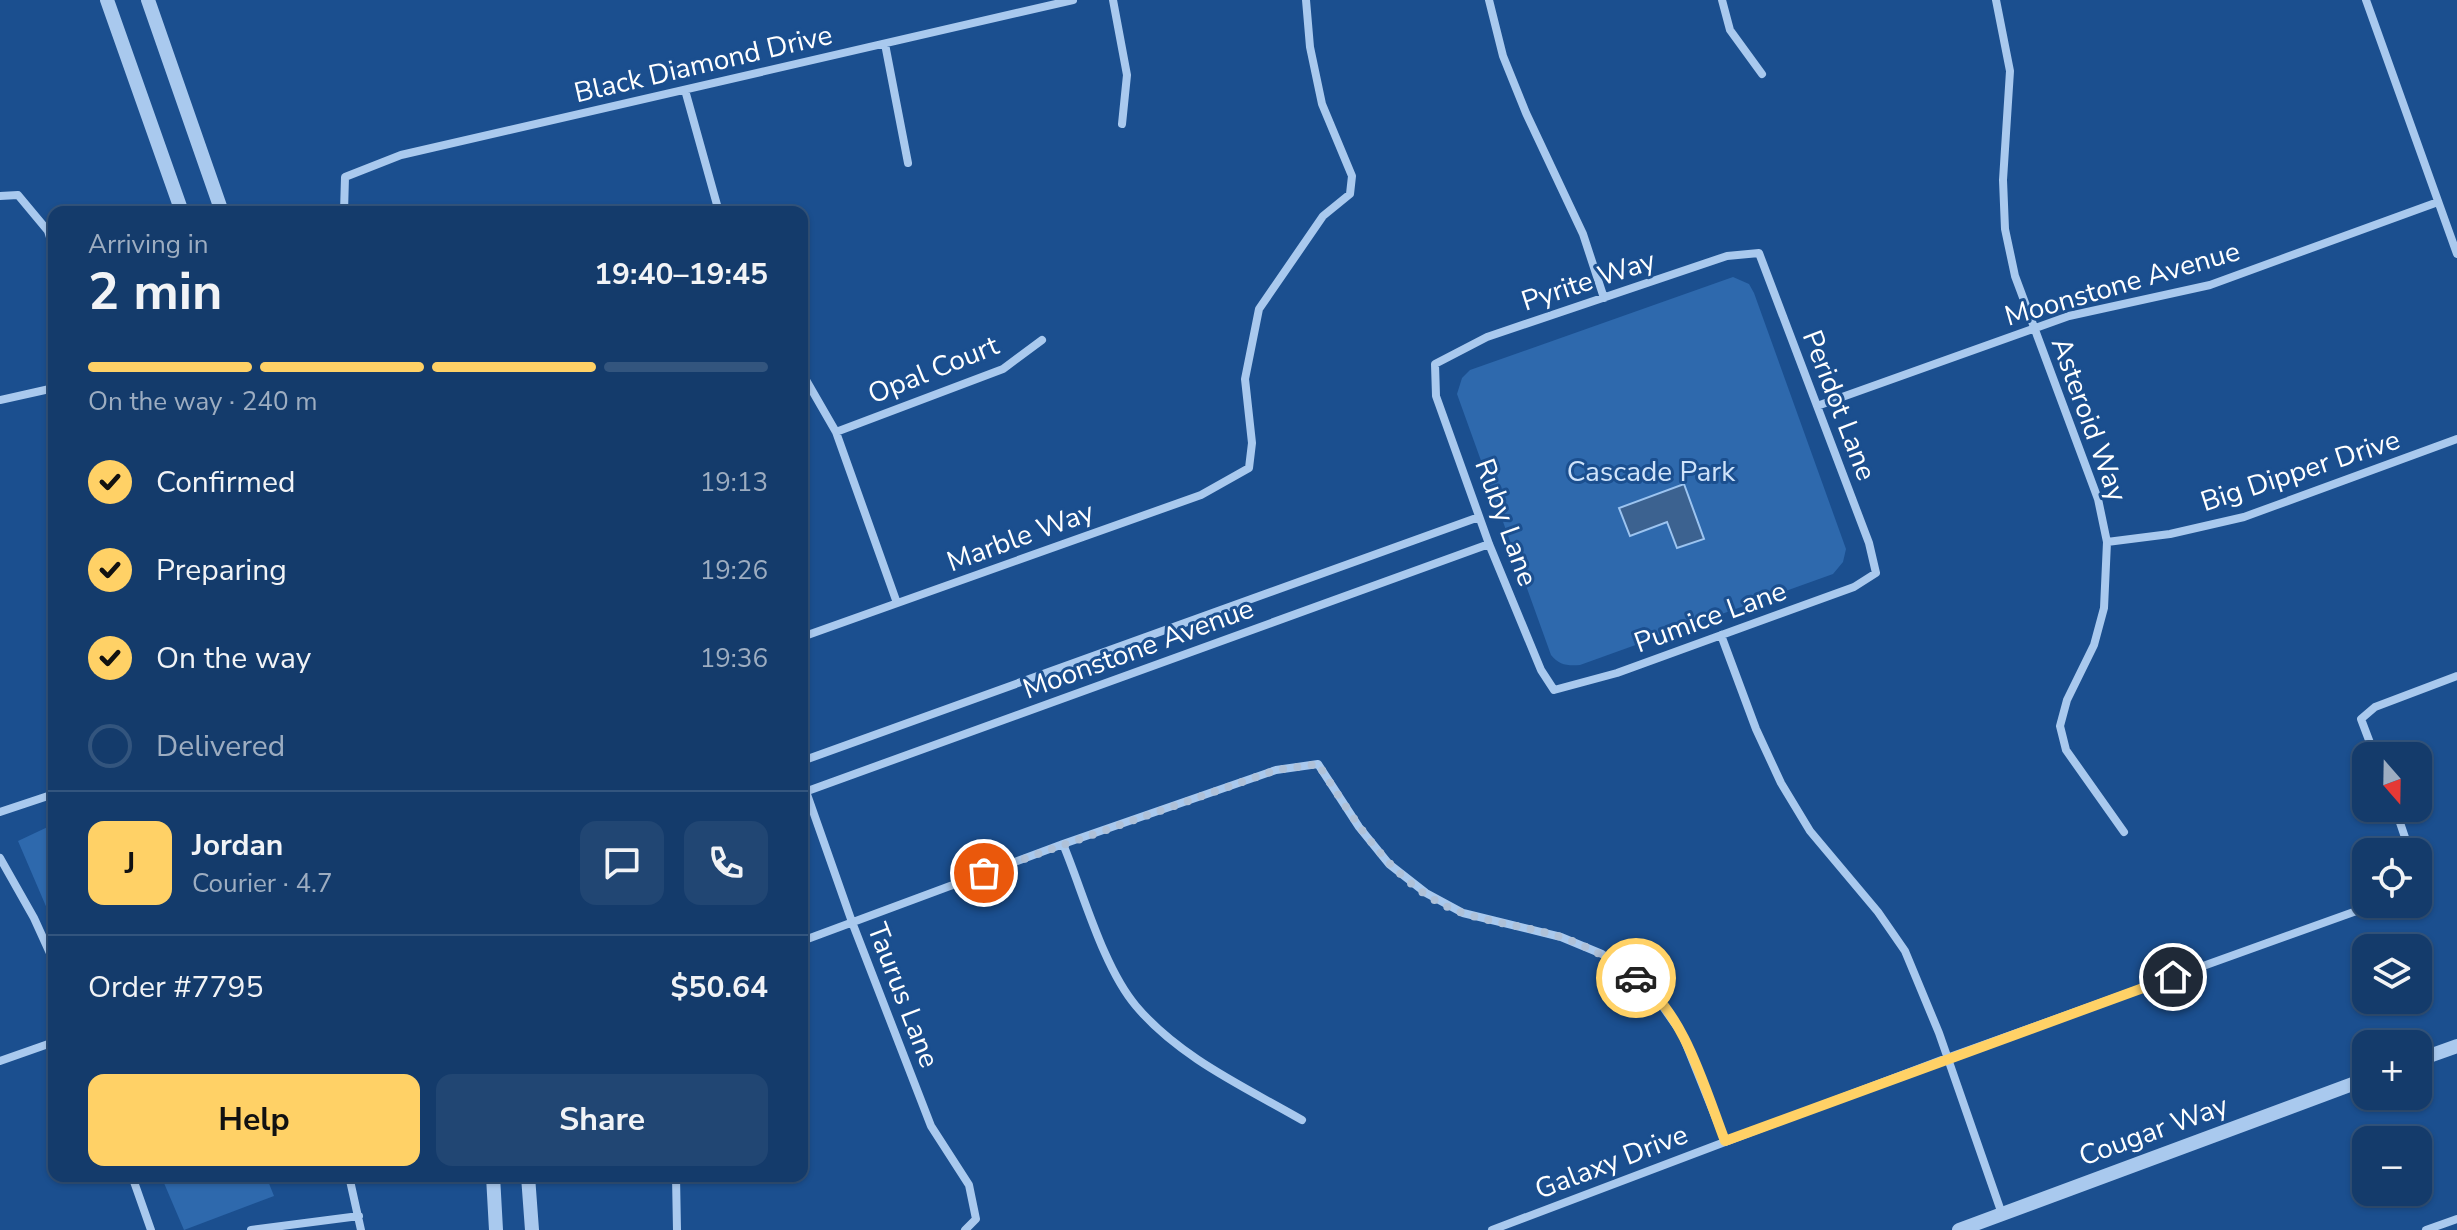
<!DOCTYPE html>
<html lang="en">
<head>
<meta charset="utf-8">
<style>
  :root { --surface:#143b6b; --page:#214673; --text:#f1f3f6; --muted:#9dadc1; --line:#33557e; --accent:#ffd166 }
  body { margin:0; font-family:"Nunito Sans",sans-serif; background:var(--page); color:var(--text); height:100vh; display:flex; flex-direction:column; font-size:30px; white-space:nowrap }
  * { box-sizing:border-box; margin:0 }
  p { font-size:26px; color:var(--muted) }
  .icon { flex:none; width:44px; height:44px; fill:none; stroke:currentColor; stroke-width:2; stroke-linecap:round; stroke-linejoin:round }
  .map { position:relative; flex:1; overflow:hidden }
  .panel { position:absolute; left:48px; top:206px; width:760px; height:976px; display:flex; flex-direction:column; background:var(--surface); border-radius:16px; box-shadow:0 2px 6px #0004,0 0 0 2px var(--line) }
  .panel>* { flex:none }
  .needle { width:52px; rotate:160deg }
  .controls { position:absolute; left:2352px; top:742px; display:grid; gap:16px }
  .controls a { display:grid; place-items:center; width:80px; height:80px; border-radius:16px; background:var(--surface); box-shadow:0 2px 6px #0004,0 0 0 2px var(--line); font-size:40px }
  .pin { position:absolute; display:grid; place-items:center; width:68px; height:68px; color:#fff; margin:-34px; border:4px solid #fff; border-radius:50%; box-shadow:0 2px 8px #0007 }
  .courier { position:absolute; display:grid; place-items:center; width:80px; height:80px; margin:-40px; border:6px solid #ffd166; border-radius:50%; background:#fff; color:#222; box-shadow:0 2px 10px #0007 }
  .headline em { font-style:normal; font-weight:700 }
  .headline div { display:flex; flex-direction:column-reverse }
  .headline { display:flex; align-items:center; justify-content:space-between; height:136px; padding:0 40px }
  h1 { font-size:52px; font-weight:700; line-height:60px }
  .bar { display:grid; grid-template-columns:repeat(4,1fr); gap:12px 8px; align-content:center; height:96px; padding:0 40px }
  .bar i { height:10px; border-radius:6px; background:var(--line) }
  .bar .on { background:var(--accent) }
  .bar p { grid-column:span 4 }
  .line { display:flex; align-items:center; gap:20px; padding:0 40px; border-top:2px solid var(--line) }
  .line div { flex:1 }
  .round { display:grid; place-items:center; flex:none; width:84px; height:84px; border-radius:16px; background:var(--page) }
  ol { padding:0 40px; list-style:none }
  li { display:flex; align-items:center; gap:24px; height:88px }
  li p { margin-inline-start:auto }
  li .icon { padding:8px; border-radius:50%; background:var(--accent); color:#111; stroke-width:4 }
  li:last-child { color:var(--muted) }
  li i { width:44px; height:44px; border:4px solid var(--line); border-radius:50% }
  .action { display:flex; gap:16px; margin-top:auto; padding:16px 40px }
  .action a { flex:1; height:92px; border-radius:16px; background:var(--accent); color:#111; font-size:32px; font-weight:700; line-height:92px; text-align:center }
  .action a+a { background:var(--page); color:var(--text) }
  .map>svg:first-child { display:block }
  .green { fill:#2e69ad }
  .water { fill:#3c6290; stroke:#9cc4f0; stroke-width:2 }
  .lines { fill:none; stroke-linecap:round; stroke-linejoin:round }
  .minor { stroke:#a9c9ee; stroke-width:8 }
  .tertiary { stroke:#a9c9ee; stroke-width:14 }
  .done { stroke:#afc1d8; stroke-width:8; stroke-dasharray:0 14.4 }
  .route { stroke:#ffd166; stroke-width:10 }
  .labels { text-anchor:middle; stroke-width:6; stroke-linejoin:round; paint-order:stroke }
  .street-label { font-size:28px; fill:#fff; stroke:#1b4f8f }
  .park-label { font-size:28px; fill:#cfe3fa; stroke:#1b4f8f }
</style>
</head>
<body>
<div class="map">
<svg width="2457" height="1230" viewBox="0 0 2457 1230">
  <rect width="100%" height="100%" fill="#1b4f8f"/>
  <path class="green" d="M1733 277 1749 284 1754 293 1846 549 1843 562 1833 574 1580 665C1567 666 1559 665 1551 655L1457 394 1462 378 1470 370Z
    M54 824V925L18 841Z
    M161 1176H266L274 1196 184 1230Z"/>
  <path class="water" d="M1684 484 1704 539 1677 548 1667 522 1630 536 1619 508Z"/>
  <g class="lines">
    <path class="minor" d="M1113 0 1127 75 1122 124
      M1489 0 1503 56 1526 113 1583 234 1604 298
      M1722 0 1730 30 1762 74
      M1996 0 2010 71 2003 180 2005 229 2015 276 2098 499 2107 542 2104 608 2094 645 2067 700 2060 726 2066 750 2124 832
      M2366 0 2457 254
      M885 44 908 163
      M685 90 719 212
      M0 196 18 195 48 231 54 250
      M344 212 345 177 401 155 1073 0
      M1759 253 1869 543 1876 573 1854 587 1617 673 1554 690 1541 670 1489 544 1436 396 1435 364 1487 337 1727 256Z
      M802 373 836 432 897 603
      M0 400 54 388
      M1817 406 2069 316 2210 285 2438 202
      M836 432 1003 369 1042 340
      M2107 542 2170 534 2244 517 2457 439
      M1721 635 1756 729 1781 783 1810 831 1878 912 1905 951 1939 1033 2002 1214
      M802 637 1201 495 1249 468 1252 443 1245 379 1259 309 1323 216 1350 194 1352 176 1322 104 1310 47 1306 0
      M2375 756 2361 719 2375 707 2457 676
      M802 761 1479 517
      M802 780 852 922 931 1126 969 1185 976 1219 965 1230
      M802 793 1489 544
      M2395 808 2410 852
      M0 812 54 794
      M1063 844C1083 892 1103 967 1136 1006 1180 1058 1245 1087 1302 1120
      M0 858 34 918 54 962
      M2418 879V885
      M802 941 1063 844 1276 770 1318 764 1359 827 1389 864 1426 893 1463 913 1561 937 1602 954 1649 987 1682 1034 1725 1141
      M0 1061 54 1042
      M132 1176 151 1230
      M349 1176 361 1230
      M676 1176 677 1230
      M251 1230 359 1216
      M1492 1230 1947 1058 2376 904
      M2426 1230 2457 1219"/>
    <path class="tertiary" d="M107 0 182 212
      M148 0 222 212
      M2418 1060 2457 1046
      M493 1176 496 1230
      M528 1176 532 1230
      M1959 1230 2366 1079"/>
  </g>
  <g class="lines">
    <path class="done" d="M984 873 1276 770 1318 764C1355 821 1396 892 1466 914 1497 924 1530 927 1561 937 1589 946 1612 961 1636 978"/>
    <path class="route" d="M1636 978C1684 1011 1705 1089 1725 1141L2173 977"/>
  </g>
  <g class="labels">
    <g class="street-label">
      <text transform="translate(703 63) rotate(-13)" y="10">Black Diamond Drive</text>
      <text transform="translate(1588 280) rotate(-18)" y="10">Pyrite Way</text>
      <text transform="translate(2122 283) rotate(-16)" y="10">Moonstone Avenue</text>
      <text transform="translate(933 369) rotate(-22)" y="10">Opal Court</text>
      <text transform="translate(1840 405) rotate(69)" y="10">Peridot Lane</text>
      <text transform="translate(2090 419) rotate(70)" y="10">Asteroid Way</text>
      <text transform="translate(2300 470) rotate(-18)" y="10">Big Dipper Drive</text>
      <text transform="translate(1507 522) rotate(70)" y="10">Ruby Lane</text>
      <text transform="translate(1020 536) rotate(-20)" y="10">Marble Way</text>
      <text transform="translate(1710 616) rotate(-20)" y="10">Pumice Lane</text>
      <text transform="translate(1138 648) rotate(-20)" y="10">Moonstone Avenue</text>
      <text transform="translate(904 995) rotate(69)" y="10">Taurus Lane</text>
      <text transform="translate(2153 1130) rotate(-20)" y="10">Cougar Way</text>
      <text transform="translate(1611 1161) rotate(-21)" y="10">Galaxy Drive</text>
    </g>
    <g class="park-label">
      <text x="1651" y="481">Cascade Park</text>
    </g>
  </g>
</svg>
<div class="controls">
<a><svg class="needle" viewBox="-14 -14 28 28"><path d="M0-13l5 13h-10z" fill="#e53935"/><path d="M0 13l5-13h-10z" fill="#9dadc1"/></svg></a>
<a><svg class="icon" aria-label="locate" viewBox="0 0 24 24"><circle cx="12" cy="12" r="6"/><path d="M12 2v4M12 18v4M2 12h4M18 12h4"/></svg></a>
<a><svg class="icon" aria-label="layers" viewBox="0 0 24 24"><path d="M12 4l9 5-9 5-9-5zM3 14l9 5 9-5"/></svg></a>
<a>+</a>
<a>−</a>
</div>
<div class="pin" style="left:984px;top:873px;background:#ea580c"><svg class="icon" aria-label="bag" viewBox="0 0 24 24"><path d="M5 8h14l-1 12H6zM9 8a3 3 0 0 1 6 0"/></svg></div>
<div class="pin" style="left:2173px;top:977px;background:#1f2937"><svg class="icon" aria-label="home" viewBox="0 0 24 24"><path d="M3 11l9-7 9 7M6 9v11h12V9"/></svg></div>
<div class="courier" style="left:1636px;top:978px"><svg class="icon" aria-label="car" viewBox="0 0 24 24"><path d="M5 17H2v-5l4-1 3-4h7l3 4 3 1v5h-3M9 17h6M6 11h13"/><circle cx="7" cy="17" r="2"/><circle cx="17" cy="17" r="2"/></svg></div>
<section class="panel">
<div class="headline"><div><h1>2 min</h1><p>Arriving in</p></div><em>19:40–19:45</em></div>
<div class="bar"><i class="on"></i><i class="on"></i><i class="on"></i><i></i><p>On the way · 240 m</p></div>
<ol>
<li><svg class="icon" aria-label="check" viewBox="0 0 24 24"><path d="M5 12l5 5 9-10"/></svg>Confirmed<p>19:13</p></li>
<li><svg class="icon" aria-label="check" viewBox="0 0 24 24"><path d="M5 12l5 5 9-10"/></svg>Preparing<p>19:26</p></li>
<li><svg class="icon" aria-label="check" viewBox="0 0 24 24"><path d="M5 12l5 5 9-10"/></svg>On the way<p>19:36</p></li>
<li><i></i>Delivered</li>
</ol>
<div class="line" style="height:144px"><b class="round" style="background:var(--accent);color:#111">J</b><div><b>Jordan</b><p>Courier · 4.7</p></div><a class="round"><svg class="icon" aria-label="chat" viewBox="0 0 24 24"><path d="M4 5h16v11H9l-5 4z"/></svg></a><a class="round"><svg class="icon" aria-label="phone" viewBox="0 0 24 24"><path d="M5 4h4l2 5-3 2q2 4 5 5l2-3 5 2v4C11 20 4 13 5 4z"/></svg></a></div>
<div class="line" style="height:104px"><div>Order #7795</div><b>$50.64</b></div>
<div class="action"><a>Help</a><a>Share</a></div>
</section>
</div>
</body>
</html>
